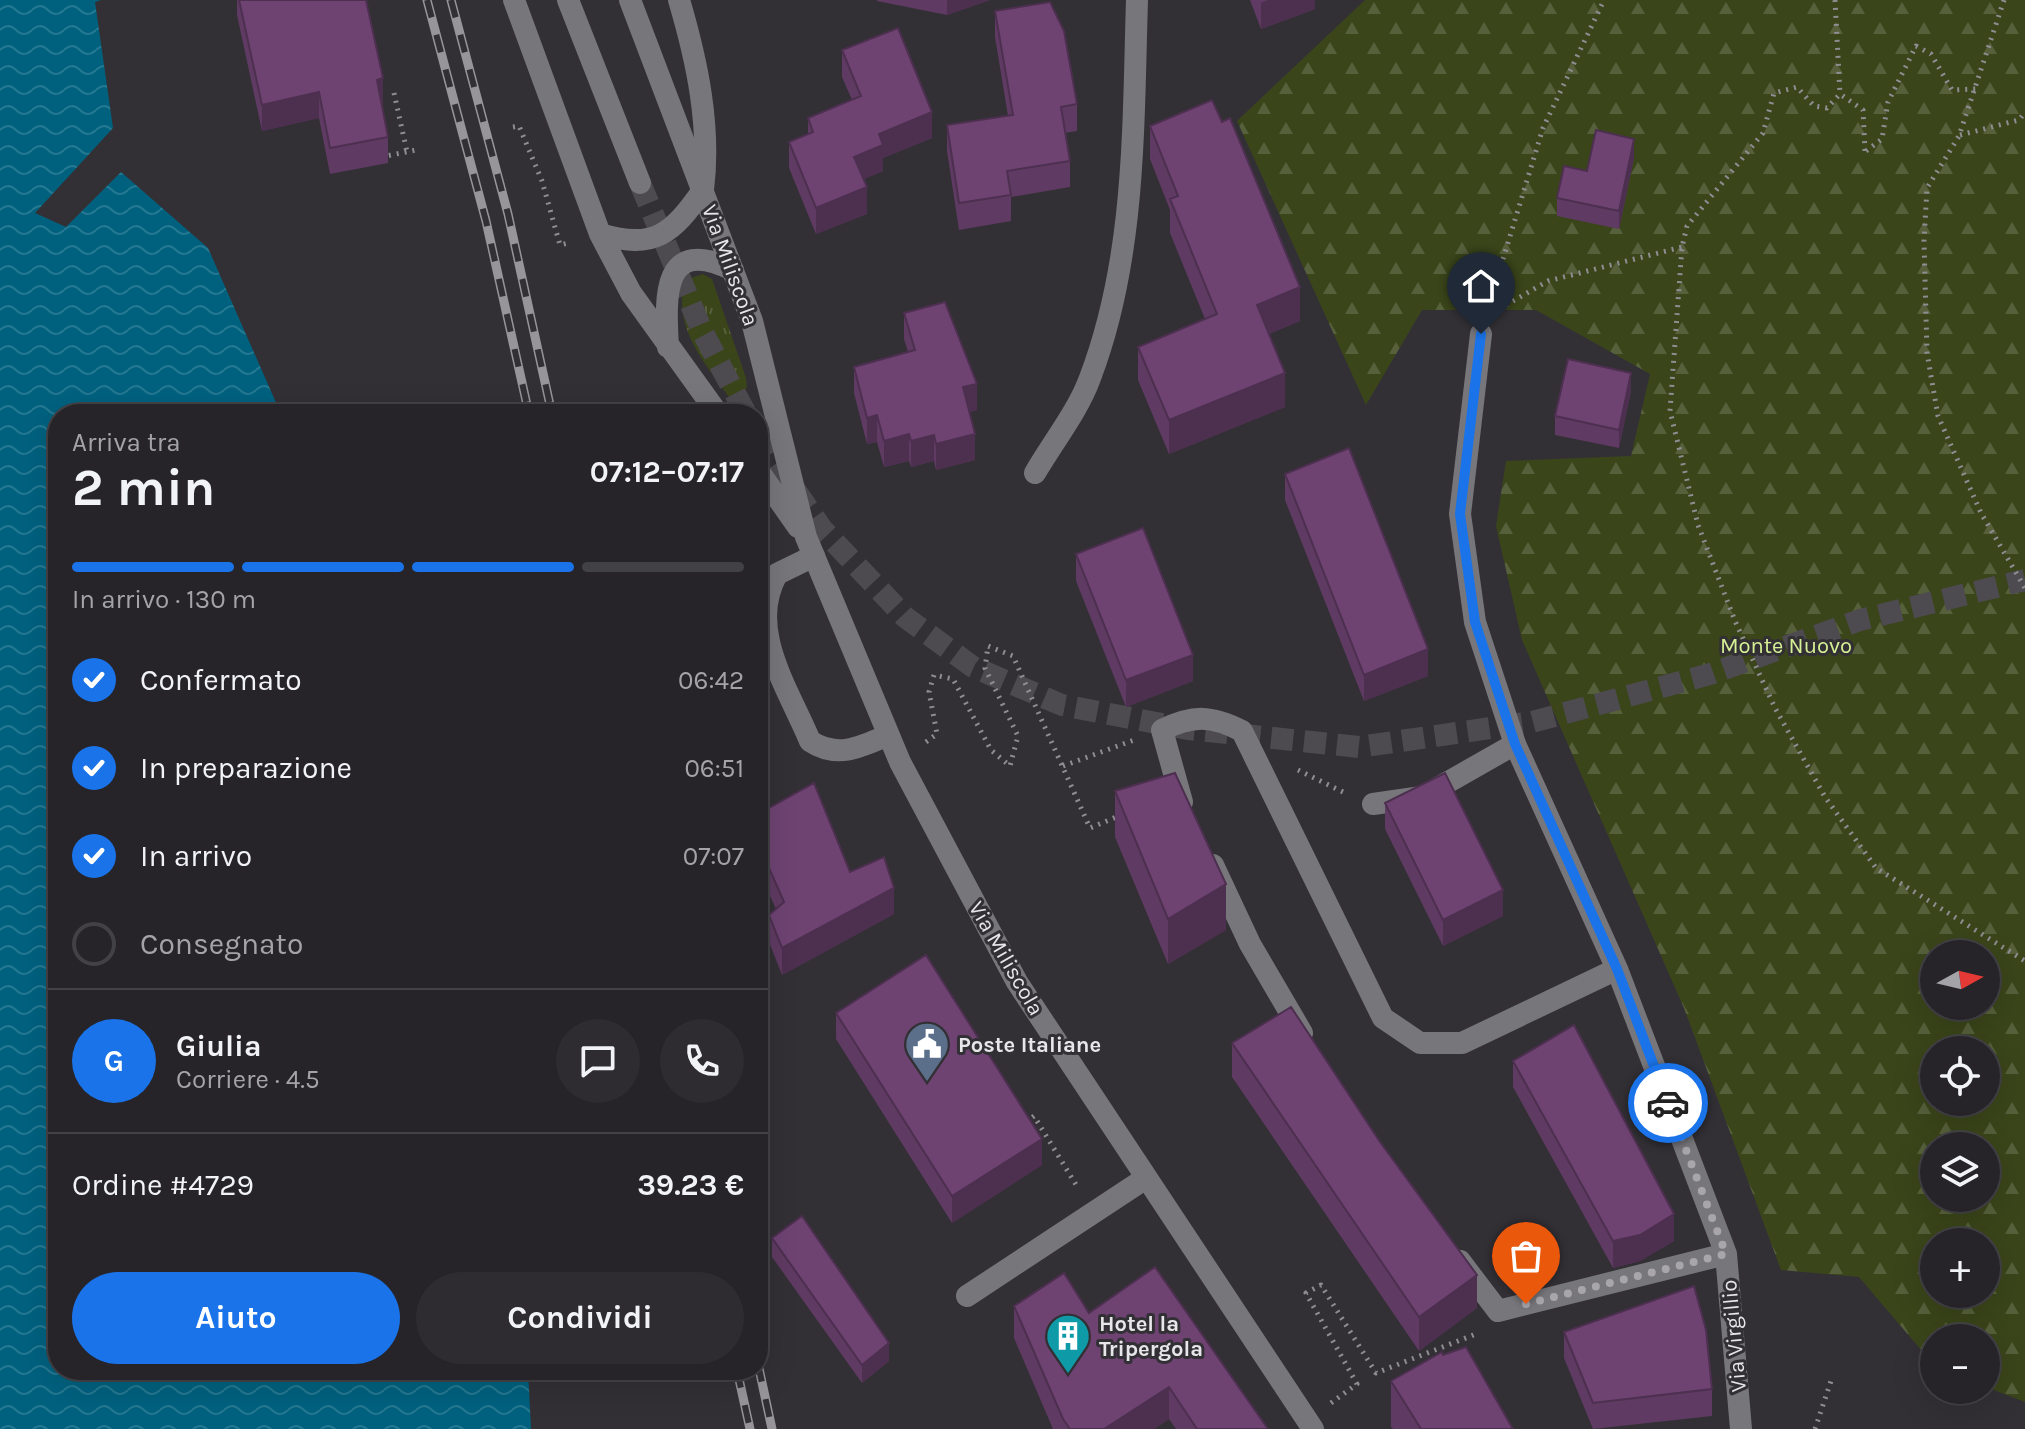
<!DOCTYPE html>
<html lang="it">
<head>
<meta charset="utf-8">
<style>
  :root { --surface:#262428; --page:#2e2c30; --text:#f1f3f6; --muted:#a4a4a8; --line:#424145; --accent:#1a73e8 }
  body { margin:0; font-family:Karla,sans-serif; background:var(--page); color:var(--text); height:100vh; display:flex; flex-direction:column; font-size:30px; white-space:nowrap }
  * { box-sizing:border-box; margin:0 }
  p { font-size:26px; color:var(--muted) }
  .icon { flex:none; width:44px; height:44px; fill:none; stroke:currentColor; stroke-width:2; stroke-linecap:round; stroke-linejoin:round }
  .map { position:relative; flex:1; overflow:hidden }
  .details { position:absolute; left:48px; top:404px; width:720px; height:976px; display:flex; flex-direction:column; background:var(--surface); border-radius:32px; box-shadow:0 8px 32px #0002,0 0 0 2px var(--line) }
  .details>* { flex:none }
  .needle { width:52px; rotate:82deg }
  .tools { position:absolute; left:1920px; top:940px; display:grid; gap:16px }
  .tools a { display:grid; place-items:center; width:80px; height:80px; border-radius:50%; background:var(--surface); box-shadow:0 8px 32px #0002,0 0 0 2px var(--line); font-size:40px }
  .pin { position:absolute; display:grid; place-items:center; width:68px; height:68px; color:#fff; margin:-82px -34px; border-radius:50% 50% 50% 0; rotate:-45deg; box-shadow:0 0 8px #0007 }
  .pin .icon { rotate:45deg }
  .courier { position:absolute; display:grid; place-items:center; width:80px; height:80px; margin:-40px; border:6px solid #1a73e8; border-radius:50%; background:#fff; color:#222; box-shadow:0 2px 10px #0007 }
  .head em { font-style:normal; font-weight:700 }
  .head div { display:flex; flex-direction:column-reverse }
  .head { display:flex; align-items:center; justify-content:space-between; height:136px; padding:0 24px }
  h1 { font-size:52px; font-weight:700; line-height:60px }
  .bar { display:grid; grid-template-columns:repeat(4,1fr); gap:12px 8px; align-content:center; height:96px; padding:0 24px }
  .bar i { height:10px; border-radius:6px; background:var(--line) }
  .bar .on { background:var(--accent) }
  .bar p { grid-column:span 4 }
  .line { display:flex; align-items:center; gap:20px; padding:0 24px; border-top:2px solid var(--line) }
  .line div { flex:1 }
  .round { display:grid; place-items:center; flex:none; width:84px; height:84px; border-radius:42px; background:var(--page) }
  ol { padding:0 24px; list-style:none }
  li { display:flex; align-items:center; gap:24px; height:88px }
  li p { margin-inline-start:auto }
  li .icon { padding:8px; border-radius:50%; background:var(--accent); color:#fff; stroke-width:4 }
  li:last-child { color:var(--muted) }
  li i { width:44px; height:44px; border:4px solid var(--line); border-radius:50% }
  .button { display:flex; gap:16px; margin-top:auto; padding:16px 24px }
  .button a { flex:1; height:92px; border-radius:48px; background:var(--accent); color:#fff; font-size:32px; font-weight:700; line-height:92px; text-align:center }
  .button a+a { background:var(--page); color:var(--text) }
  .map>svg:first-child { display:block }
  .grass { fill:url(#grass-tufts) }
  .forest { fill:url(#forest-firs); fill-rule:evenodd }
  .water { fill:url(#water-waves) }
  .lines { fill:none; stroke-linecap:round; stroke-linejoin:round }
  .secondary-tunnel { stroke:#4d4b50; stroke-width:22; stroke-dasharray:22 11; stroke-linecap:butt }
  .path { stroke:#8e8d91; stroke-width:5; stroke-dasharray:2 6; stroke-linecap:butt }
  .service { stroke:#77767b; stroke-width:22 }
  .pedestrian { stroke:#77767b; stroke-width:22 }
  .minor { stroke:#77767b; stroke-width:22 }
  .tertiary { stroke:#77767b; stroke-width:22 }
  .secondary { stroke:#77767b; stroke-width:22 }
  .rail-casing { stroke:#979599; stroke-width:9 }
  .rail { stroke:#323035; stroke-width:6; stroke-dasharray:18; stroke-linecap:butt }
  .wall { fill:#5f3a62 }
  .shaded-wall { fill:#4d2f50 }
  .building { fill:#6e4372; stroke:#4d2f50; stroke-width:2 }
  .done { stroke:#a8a6aa; stroke-width:8; stroke-dasharray:0 14.4 }
  .route { stroke:#1a73e8; stroke-width:10 }
  .labels { text-anchor:middle; stroke-width:6; stroke-linejoin:round; paint-order:stroke }
  .street-label { font-size:22px; fill:#e7e6e9; stroke:#323035 }
  .park-label { font-size:22px; fill:#d6f195; stroke:#323035 }
  .poi-label { font-size:22px; font-weight:bold; fill:#e7e6e9; stroke:#323035; text-anchor:start }
</style>
</head>
<body>
<div class="map">
<svg width="2025" height="1429" viewBox="0 0 2025 1429">
  <defs>
    <pattern id="grass-tufts" width="24" height="20" patternUnits="userSpaceOnUse" patternTransform="scale(2)"><rect width="24" height="20" fill="#3a451a"/><path d="M3 7l-1-3M5 7V3M7 7l1-3M15 17l-1-3M17 17v-4M19 17l1-3" fill="none" stroke="#56603b"/></pattern>
    <pattern id="forest-firs" width="22" height="20" patternUnits="userSpaceOnUse" patternTransform="scale(2)"><rect width="22" height="20" fill="#3a451a"/><path d="M5 1l3.5 6h-7zM16 11l3.5 6h-7z" fill="#56603b"/></pattern>
    <pattern id="water-waves" width="16" height="10" patternUnits="userSpaceOnUse" patternTransform="scale(2)"><rect width="16" height="10" fill="#00617f"/><path d="M0 5q4-4 8 0t8 0" fill="none" stroke="#257891"/></pattern>
  </defs>
  <rect width="100%" height="100%" fill="#323035"/>
  <path class="grass" d="M703 274 712 279 746 378 747 388 729 397C704 362 672 327 685 280Z"/>
  <path class="forest" d="M1365 0H2025V1402L1986 1387V1338H1934V1365L1859 1277 1781 1270 1684 1008 1522 640 1496 526 1506 461 1631 456 1650 374 1536 310H1422L1366 405 1237 121ZM1934 954H1986V1006H1934ZM1934 1050H1986V1102H1934ZM1934 1146H1986V1198H1934ZM1934 1242H1986V1294H1934Z"/>
  <path class="water" d="M0 0H101L95 2 113 128 35 213 66 227 121 172 208 248 281 414H58V1370H528L531 1429H0Z"/>
  <g class="lines">
    <path class="secondary-tunnel" d="M640 183 702 331 746 414
      M758 436 822 529 905 617 973 667 1062 705 1188 729 1359 747 1532 722 1710 674 1860 620 2025 580"/>
    <path class="path" d="M1835 0 1840 94
      M2004 0 1959 136 1927 188 1924 241 1927 353 1938 416 1981 513 2025 588
      M394 93 407 152
      M513 127 519 126 542 181 560 245 568 243
      M1960 135 2019 120 2025 112
      M1865 151 1863 110 1840 94 1827 108 1814 106 1797 87 1774 93 1763 133 1687 226 1682 247 1670 411 1698 525 1735 621 1775 708 1825 797 1876 868 2025 961
      M1866 151 1882 139 1888 102 1916 46 1931 54 1952 90 1976 89
      M381 157 416 150
      M1489 305 1543 128 1604 0
      M1499 309 1548 281 1682 247
      M926 742 937 734 929 692 934 675 953 679 991 750 1010 766 1018 736 985 668 988 646 1013 656 1090 828 1121 815
      M1063 766 1134 740
      M1298 770 1343 792
      M1026 1122 1034 1116 1078 1188
      M1331 1403 1357 1384 1306 1293 1321 1285 1376 1373 1476 1334
      M1815 1429 1832 1378"/>
    <path class="service" d="M1035 473C1053 442 1078 411 1090 378 1136 257 1133 127 1137 0
      M814 556 777 574C746 629 788 688 810 741 837 759 861 747 888 735
      M967 1296 1146 1178"/>
    <path class="pedestrian" d="M1373 804 1422 797 1515 744"/>
    <path class="minor" d="M679 0C697 61 711 126 703 190
      M1481 334 1460 514 1475 622 1515 744 1617 969 1726 1254 1741 1429
      M1182 802 1162 730C1193 715 1211 715 1242 731L1383 1018 1420 1043H1462L1617 969
      M1213 865 1250 944 1302 1033
      M1460 1261 1498 1311 1726 1254"/>
    <path class="tertiary" d="M514 0 600 234 631 293 718 414
      M630 0 752 321 806 537 900 762 1017 982 1313 1429
      M600 234C655 250 672 234 703 190
      M668 347C665 296 662 235 733 270
      M758 470 798 527"/>
    <path class="secondary" d="M568 0 640 183"/>
    <g class="rail-casing">
      <path id="rail" d="M427 0 486 221 529 414
        M451 0 508 214 552 414
        M758 1364 772 1429
        M737 1370 750 1429"/>
    </g>
    <use href="#rail" class="rail"/>
  </g>
  <path class="wall" d="M237 0H366L383 104 382 105 388 137V163L330 174 319 118 262 131 237 15Z
    M877 0H990L947 15 877 1Z
    M1250 0H1315V9L1261 29Z
    M995 11 1077 104V131L1065 133 1070 161V187L1011 197V221L959 230 947 151V125L1008 116 995 37Z
    M842 50 932 138 883 158V171L864 179 867 214 816 234 789 168V142L808 134V118L852 100 842 77Z
    M1150 126 1300 321 1269 334 1285 407 1169 454 1138 380V347L1205 319 1170 233V210L1150 159Z
    M1634 158 1619 229 1557 216V198L1587 171Z
    M904 313 977 410 969 412 975 460 936 470 934 461 911 467 909 461 884 467 877 442 867 444 854 393V367L908 352 904 339Z
    M1631 391 1619 448 1555 435V416Z
    M1285 474 1428 676 1364 701 1285 500Z
    M1076 554 1193 681 1126 707 1076 581Z
    M1115 791 1226 930 1168 964 1115 837Z
    M1385 803 1503 916 1443 946 1385 829Z
    M758 814 850 872 894 914 782 975 769 942V915L776 909 758 870Z
    M836 1013 1042 1165 952 1223 836 1039Z
    M1232 1043 1380 1142 1477 1308 1419 1351 1232 1077Z
    M1513 1061 1674 1241 1640 1261 1613 1268 1513 1087Z
    M772 1238 889 1361 862 1383 772 1257Z
    M1014 1306 1089 1313 1268 1429H1176L1169 1419 1154 1429H1053L1014 1338Z
    M1564 1332 1712 1389V1416L1593 1429 1564 1358Z
    M1443 1355 1513 1429H1393L1391 1427V1381Z"/>
  <path class="shaded-wall" d="M947 0H990L947 15Z
    M1268 0H1315V9L1261 29V3Z
    M383 78V104L377 106V80Z
    M319 92V118L262 131V105Z
    M932 112V138L883 158V171L854 183V157L879 134Z
    M1634 139V158L1619 229V211Z
    M867 187V214L816 234V208Z
    M1300 287V321L1257 339V305Z
    M1285 373V407L1169 454V420Z
    M1631 373V391L1619 448V430Z
    M977 384V410L963 414V387Z
    M877 415V442L867 444V418Z
    M909 434V461L884 467V441Z
    M975 434V460L936 470V444Z
    M934 435V461L911 467V441Z
    M1428 649V676L1364 701V675Z
    M1193 655V681L1126 707V680Z
    M1226 884V930L1168 964V919Z
    M894 888V914L782 975V948Z
    M1503 890V916L1443 946V920Z
    M1042 1139V1165L952 1223V1196Z
    M1674 1214V1241L1640 1261 1613 1268V1241Z
    M1477 1275V1308L1419 1351V1317Z
    M889 1343V1361L862 1383V1365Z
    M1169 1387V1419L1154 1429H1104Z"/>
  <path class="building" d="M239 0H366L383 78 377 80 388 137 330 148 319 92 262 105Z
    M1050 2 1064 31 1077 104 1061 107 1070 161 1007 171 1011 195 959 203 947 125 1013 115 995 11Z
    M898 28 932 112 879 134 883 145 854 157 867 187 816 208 789 142 813 132 808 118 861 96 842 50Z
    M1212 100 1222 122 1230 118 1300 287 1257 305 1285 373 1169 420 1138 347 1217 314 1170 199 1178 196 1150 126Z
    M1596 130 1634 139 1619 211 1557 198 1564 166 1587 171Z
    M945 302 977 384 963 387 975 434 936 444 934 435 911 441 909 434 884 441 877 415 867 418 854 367 915 350 904 313Z
    M1568 359 1631 373 1619 430 1555 416Z
    M1349 448 1428 649 1364 675 1285 474Z
    M1143 528 1193 655 1126 680 1076 554Z
    M1175 773 1226 884 1168 919 1115 791Z
    M1445 773 1503 890 1443 920 1385 803Z
    M814 783 850 872 884 857 894 888 782 948 769 915 784 902 758 843V814Z
    M926 955 1042 1139 952 1196 836 1013Z
    M1291 1007 1380 1142 1477 1275 1419 1317 1232 1043Z
    M1574 1025 1674 1214 1640 1235 1613 1241 1513 1061Z
    M802 1216 889 1343 862 1365 772 1238Z
    M1155 1267 1268 1429H1197L1169 1387 1104 1429H1070L1063 1419 1014 1306 1064 1273 1089 1313Z
    M1694 1286 1706 1330 1712 1389 1593 1403 1564 1332Z
    M1466 1347 1513 1429H1421L1391 1381 1442 1352 1443 1355Z"/>
  <g class="lines">
    <path class="done" d="M1526 1304 1726 1254 1668 1103"/>
    <path class="route" d="M1481 334 1460 514 1475 622 1515 744 1617 969 1668 1103"/>
  </g>
  <defs>
    <g id="civic-pin" transform="scale(2.3)"><path d="M0 17L-7.5 6A9.5 9.5 0 1 1 7.5 6Z" fill="#5c6f8a" stroke="#323035"/><path d="M-.6-6.5H3V-4.5H.6V-3L4-1V1h2V6H-6V1h2V-1L-.6-3ZM-1.2 2.5V6h2.4V2.5Z" fill="#fff"/></g>
    <g id="building-pin" transform="scale(2.3)"><path d="M0 17L-7.5 6A9.5 9.5 0 1 1 7.5 6Z" fill="#0f9aa8" stroke="#323035"/><path d="M-4-6H4V6H1V3H-1V6H-4ZM-2.5-4.3h1.7v1.8h-1.7ZM.8-4.3h1.7v1.8H.8ZM-2.5-1h1.7V.8h-1.7ZM.8-1h1.7V.8H.8Z" fill="#fff"/></g>
  </defs>
  <g fill-rule="evenodd">
    <use href="#civic-pin" x="927" y="1044"/>
    <use href="#building-pin" x="1068" y="1336"/>
  </g>
  <g class="labels">
    <g class="street-label">
      <text transform="translate(731 265) rotate(70)" y="8">Via Miliscola</text>
      <text transform="translate(1007 958) rotate(60)" y="8">Via Miliscola</text>
      <text transform="translate(1733 1336) rotate(-95)" y="8">Via Virgillio</text>
    </g>
    <g class="park-label">
      <text x="1786" y="653">Monte Nuovo</text>
    </g>
    <g class="poi-label">
      <text x="958" y="1052">Poste Italiane</text>
      <text x="1099" y="1331">Hotel la<tspan x="1099" dy="25">Tripergola</tspan></text>
    </g>
  </g>
</svg>
<div class="tools">
<a><svg class="needle" viewBox="-14 -14 28 28"><path d="M0-13l5 13h-10z" fill="#e53935"/><path d="M0 13l5-13h-10z" fill="#a4a4a8"/></svg></a>
<a><svg class="icon" aria-label="locate" viewBox="0 0 24 24"><circle cx="12" cy="12" r="6"/><path d="M12 2v4M12 18v4M2 12h4M18 12h4"/></svg></a>
<a><svg class="icon" aria-label="layers" viewBox="0 0 24 24"><path d="M12 4l9 5-9 5-9-5zM3 14l9 5 9-5"/></svg></a>
<a>+</a>
<a>−</a>
</div>
<div class="pin" style="left:1526px;top:1304px;background:#ea580c"><svg class="icon" aria-label="bag" viewBox="0 0 24 24"><path d="M5 8h14l-1 12H6zM9 8a3 3 0 0 1 6 0"/></svg></div>
<div class="pin" style="left:1481px;top:334px;background:#1f2937"><svg class="icon" aria-label="home" viewBox="0 0 24 24"><path d="M3 11l9-7 9 7M6 9v11h12V9"/></svg></div>
<div class="courier" style="left:1668px;top:1103px"><svg class="icon" aria-label="car" viewBox="0 0 24 24"><path d="M5 17H2v-5l4-1 3-4h7l3 4 3 1v5h-3M9 17h6M6 11h13"/><circle cx="7" cy="17" r="2"/><circle cx="17" cy="17" r="2"/></svg></div>
<section class="details">
<div class="head"><div><h1>2 min</h1><p>Arriva tra</p></div><em>07:12–07:17</em></div>
<div class="bar"><i class="on"></i><i class="on"></i><i class="on"></i><i></i><p>In arrivo · 130 m</p></div>
<ol>
<li><svg class="icon" aria-label="check" viewBox="0 0 24 24"><path d="M5 12l5 5 9-10"/></svg>Confermato<p>06:42</p></li>
<li><svg class="icon" aria-label="check" viewBox="0 0 24 24"><path d="M5 12l5 5 9-10"/></svg>In preparazione<p>06:51</p></li>
<li><svg class="icon" aria-label="check" viewBox="0 0 24 24"><path d="M5 12l5 5 9-10"/></svg>In arrivo<p>07:07</p></li>
<li><i></i>Consegnato</li>
</ol>
<div class="line" style="height:144px"><b class="round" style="background:var(--accent);color:#fff">G</b><div><b>Giulia</b><p>Corriere · 4.5</p></div><a class="round"><svg class="icon" aria-label="chat" viewBox="0 0 24 24"><path d="M4 5h16v11H9l-5 4z"/></svg></a><a class="round"><svg class="icon" aria-label="phone" viewBox="0 0 24 24"><path d="M5 4h4l2 5-3 2q2 4 5 5l2-3 5 2v4C11 20 4 13 5 4z"/></svg></a></div>
<div class="line" style="height:104px"><div>Ordine #4729</div><b>39.23 €</b></div>
<div class="button"><a>Aiuto</a><a>Condividi</a></div>
</section>
</div>
</body>
</html>
